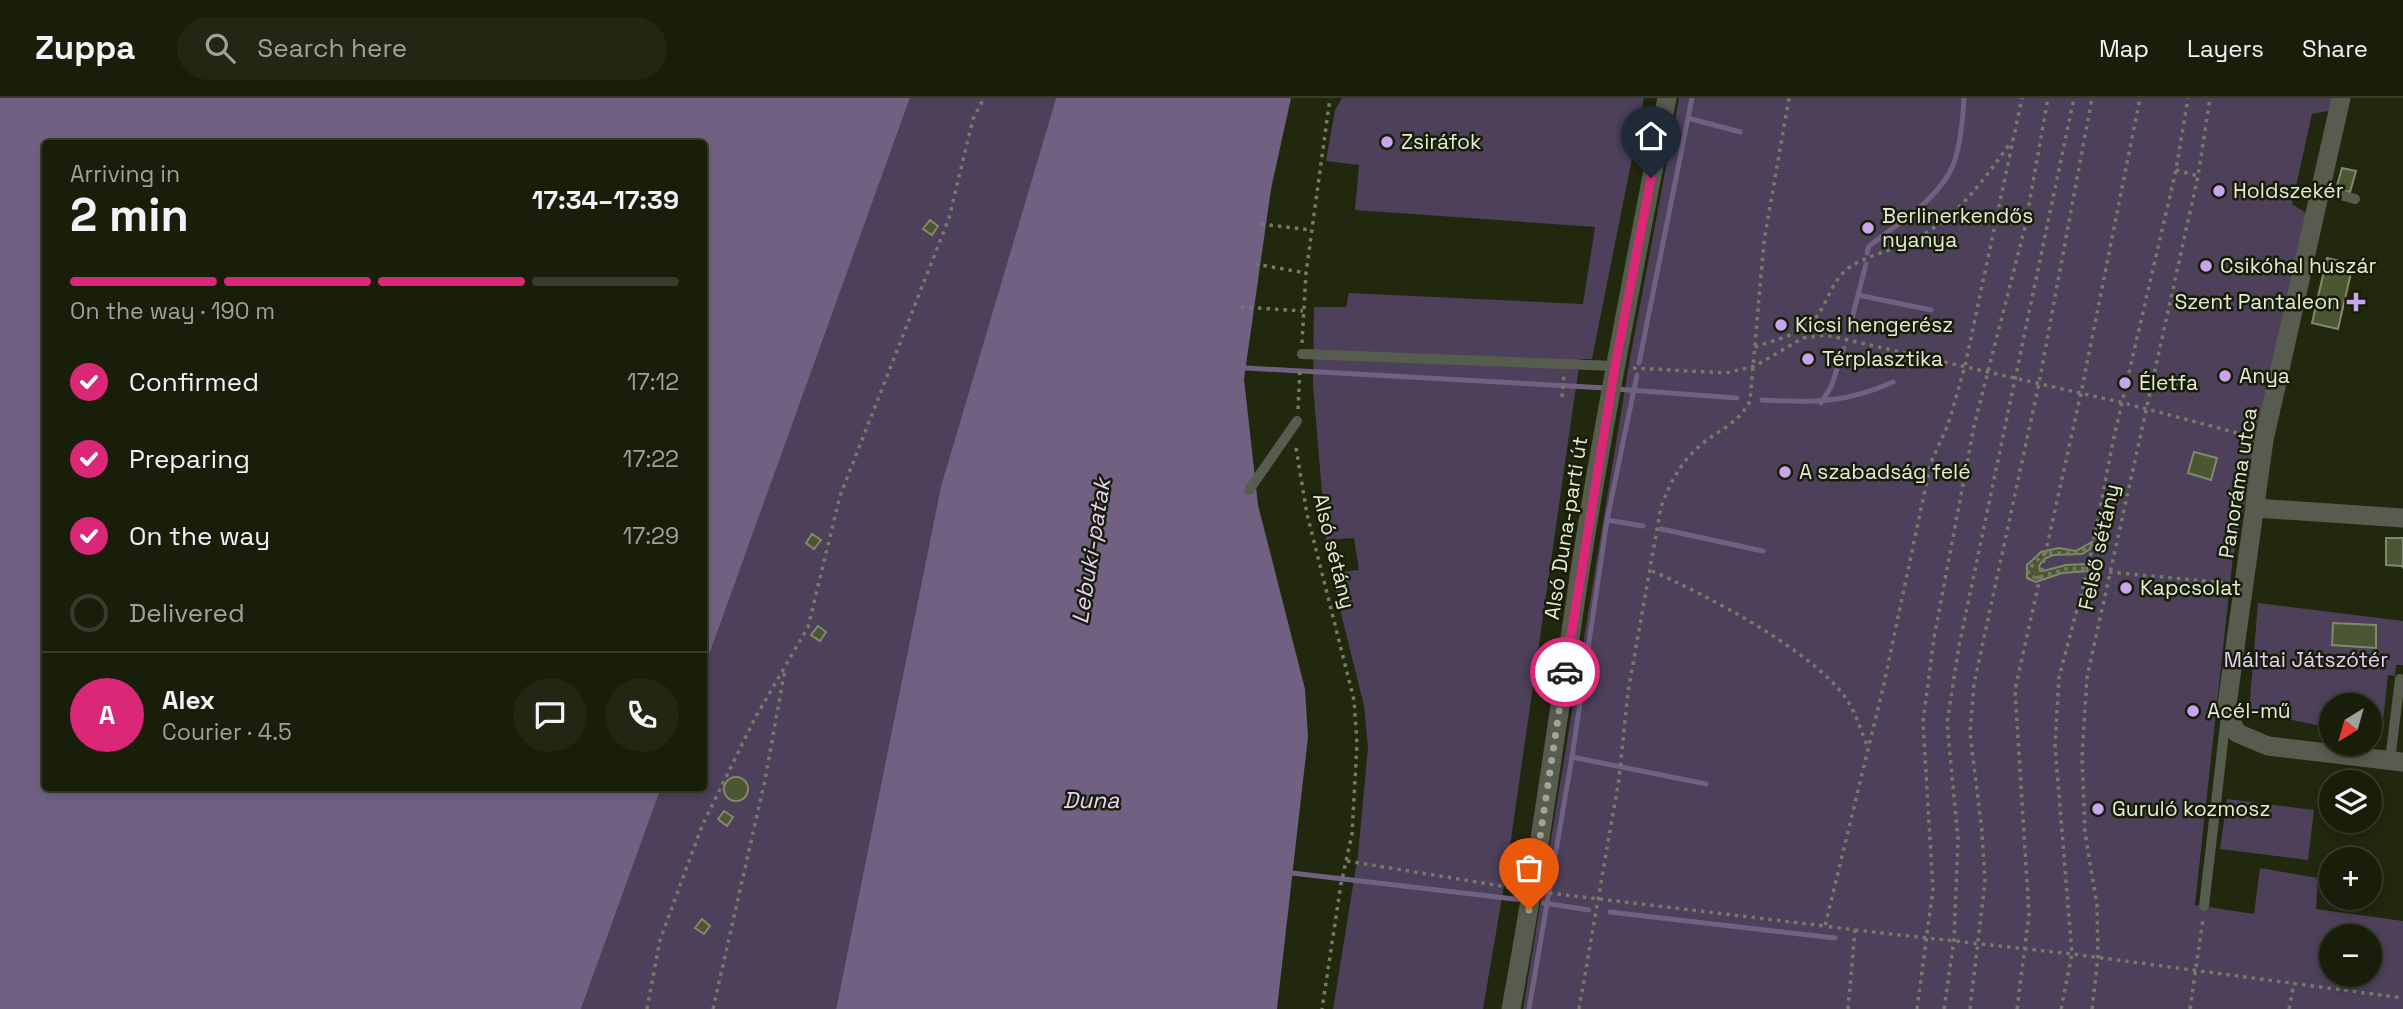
<!DOCTYPE html>
<html lang="en">
<head>
<meta charset="utf-8">
<style>
  :root { --surface:#191e0a; --page:#222713; --text:#f1f3f6; --muted:#9fa29c; --line:#373c2b; --accent:#db2777 }
  body { margin:0; font-family:"Space Grotesk",sans-serif; background:var(--page); color:var(--text); height:100vh; display:flex; flex-direction:column; font-size:26px; white-space:nowrap }
  * { box-sizing:border-box; margin:0 }
  p { font-size:23px; color:var(--muted) }
  .icon { flex:none; width:38px; height:38px; fill:none; stroke:currentColor; stroke-width:2; stroke-linecap:round; stroke-linejoin:round }
  .map { position:relative; flex:1; overflow:hidden }
  .drawer { position:absolute; left:42px; top:42px; width:665px; height:651px; display:flex; flex-direction:column; background:var(--surface); border-radius:7px; box-shadow:0 4px 10px #0003,0 0 0 2px var(--line) }
  .drawer>* { flex:none }
  .needle { width:46px; rotate:217deg }
  .controls { position:absolute; left:2319px; top:595px; display:grid; gap:14px }
  .controls a { display:grid; place-items:center; width:63px; height:63px; border-radius:50%; background:var(--surface); box-shadow:0 4px 10px #0003,0 0 0 2px var(--line); font-size:35px }
  .pin { position:absolute; display:grid; place-items:center; width:60px; height:60px; color:#fff; margin:-72px -30px; border-radius:50% 50% 50% 0; rotate:-45deg; box-shadow:0 0 7px #0007 }
  .pin .icon { rotate:45deg }
  .courier { position:absolute; display:grid; place-items:center; width:70px; height:70px; margin:-35px; border:5px solid #db2777; border-radius:50%; background:#fff; color:#222; box-shadow:0 2px 9px #0007 }
  .summary em { font-style:normal; font-weight:800 }
  .summary div { display:flex; flex-direction:column-reverse }
  .summary { display:flex; align-items:center; justify-content:space-between; height:119px; padding:0 28px }
  h1 { font-size:46px; font-weight:800; line-height:52px }
  .bar { display:grid; grid-template-columns:repeat(4,1fr); gap:10px 7px; align-content:center; height:84px; padding:0 28px }
  .bar i { height:9px; border-radius:5px; background:var(--line) }
  .bar .on { background:var(--accent) }
  .bar p { grid-column:span 4 }
  .line { display:flex; align-items:center; gap:18px; padding:0 28px; border-top:2px solid var(--line) }
  .line div { flex:1 }
  .round { display:grid; place-items:center; flex:none; width:74px; height:74px; border-radius:37px; background:var(--page) }
  ol { padding:0 28px; list-style:none }
  li { display:flex; align-items:center; gap:21px; height:77px }
  li p { margin-inline-start:auto }
  li .icon { padding:7px; border-radius:50%; background:var(--accent); color:#fff; stroke-width:4 }
  li:last-child { color:var(--muted) }
  li i { width:38px; height:38px; border:4px solid var(--line); border-radius:50% }
  header { display:flex; align-items:center; gap:42px; box-sizing:border-box; height:98px; padding:0 35px; background:var(--surface); border-bottom:2px solid var(--line) }
  header strong { font-size:33px }
  nav { display:flex; gap:38px; margin-inline-start:auto; font-size:24px }
  .search { width:490px; height:63px; background:var(--page); display:flex; align-items:center; gap:18px; box-sizing:border-box; padding:0 24px; border-radius:38px; color:var(--muted); font-size:26px }
  .map>svg:first-child { display:block }
  .green { fill:#4c405a; fill-rule:evenodd }
  .water { fill:#706182 }
  .lines { fill:none; stroke-linecap:round; stroke-linejoin:round }
  .stream { stroke:#706182; stroke-width:5 }
  .building { fill:#4c5633; stroke:#81896c; stroke-width:2 }
  .path { stroke:#757b65; stroke-width:3.5; stroke-dasharray:3.5 5; stroke-linecap:butt }
  .service { stroke:#585c4f; stroke-width:10 }
  .minor { stroke:#585c4f; stroke-width:19 }
  .path-bridge { stroke:#757b65; stroke-width:3.5; stroke-dasharray:3.5 5; stroke-linecap:butt }
  .done { stroke:#a0a693; stroke-width:7; stroke-dasharray:0 12.6 }
  .route { stroke:#db2777; stroke-width:9 }
  .poi-dot { fill:#c8a5ee; stroke:#181e05; stroke-width:2.5 }
  .labels { text-anchor:middle; stroke-width:5; stroke-linejoin:round; paint-order:stroke }
  .poi-label { font-size:21px; fill:#e5eada; stroke:#181e05; text-anchor:start }
  .street-label { font-size:21px; fill:#e5eada; stroke:#181e05 }
  .park-label { font-size:21px; fill:#e4cefd; stroke:#181e05 }
  .water-label { font-size:23px; font-style:italic; fill:#e5d0ff; stroke:#181e05 }
</style>
</head>
<body>
<header>
<strong>Zuppa</strong>
<div class="search"><svg class="icon" aria-label="search" viewBox="0 0 24 24"><circle cx="10" cy="10" r="6"/><path d="M15 15l6 6"/></svg>Search here</div>
<nav><a>Map</a><a>Layers</a><a>Share</a></nav>
</header>
<div class="map">
<svg width="2403" height="911" viewBox="0 0 2403 911">
  <rect width="100%" height="100%" fill="#21280e"/>
  <path class="green" d="M910 0H1056L941 388 836 911H581L661 690H704V571Z
    M1342 0H1644L1592 261H1580L1506 776 1483 911H1333L1358 757 1368 649 1364 608 1331 475 1359 472 1354 440 1326 442 1313 287 1314 209H1346L1349 195 1583 206 1595 129 1355 112 1359 67 1326 63 1335 12Z
    M1679 0H2334L2333 12 2312 16 2292 106 2309 117 2233 459 2195 807 2254 816 2260 770 2318 780 2316 811 2403 823V911H1523L1630 260ZM2331 838H2370V877H2331Z
    M2258 505 2403 523V567H2396L2395 578 2388 577 2381 641 2370 638V607H2331V630L2249 613Z
    M2227 701 2314 712 2308 762 2220 751Z"/>
  <path class="water" d="M0 0H910L704 571V46H46V690H661L581 911H0Z
    M1056 0H1291L1271 91 1244 281 1258 407 1305 591 1308 639 1277 911H836L941 388Z"/>
  <g class="lines">
    <path class="stream" d="M1688 20 1740 34
      M1867 155 1869 148C1898 125 1940 101 1954 65 1961 44 1963 21 1964 0
      M1858 197 1931 212
      M1849 232 1866 166
      M1639 265 1692 0
      M1246 270 1606 290
      M1616 291 1737 300
      M1762 302C1812 305 1847 305 1893 284
      M1821 305 1831 289 1844 250
      M1607 422 1643 428
      M1661 431 1763 453
      M1572 659 1706 686
      M1292 775 1523 802
      M1544 805 1589 812
      M1610 814 1835 840
      M1529 911 1572 659 1607 422 1637 277"/>
  </g>
  <path class="building" d="M2342 70 2356 73 2350 94 2336 91Z
    M930 122 938 128 932 137 923 131Z
    M2327 160 2353 166 2338 231 2312 225Z
    M2194 354 2217 360 2211 382 2188 375Z
    M812 436 821 442 814 451 806 445Z
    M2386 440H2403V470L2402 468 2386 467Z
    M2092 444 2090 451 2082 456 2053 457 2044 461 2039 468 2040 473H2043L2066 467 2087 466V473L2062 475 2036 484 2027 480V467L2041 454 2059 450 2076 453Z
    M2333 525 2376 527V550L2332 547Z
    M818 528 826 534 820 543 811 537Z
    M724 691a12 12 0 1 1 24 0a12 12 0 1 1-24 0Z
    M724 713 733 719 727 728 718 721Z
    M702 821 710 828 704 836 695 830Z"/>
  <g class="lines">
    <path class="path" d="M2176 72 2198 78
      M1261 126 1311 132
      M1255 166 1306 175
      M1241 209 1303 213
      M1302 245 1306 175 1330 0
      M1755 249C1773 242 1801 237 1814 222 1828 206 1831 182 1850 169 1867 157 1891 153 1910 144 1958 120 1981 85 2012 43
      M1633 270 1726 275 1755 268 1803 240 1826 237 2124 305 2249 338
      M1562 299 1564 277
      M1298 311 1300 270
      M1296 350 1307 416 1354 602 1357 646 1352 736 1341 786 1322 911
      M2049 455H2077L2092 447
      M1652 473C1707 497 1811 552 1846 600 1856 615 1861 633 1868 650
      M2109 474 2226 485
      M2040 479 2065 471 2088 470
      M2036 480 2029 477 2028 472 2042 457
      M1347 763 1514 790
      M1549 795 1825 828
      M1855 832 2072 856 2403 900
      M647 911 660 842 702 728 755 620 808 529 840 398 949 120 973 21 984 0
      M713 911 765 682 785 571
      M1579 911 1619 681 1628 594 1661 409C1670 385 1681 363 1702 346 1720 331 1739 325 1750 303L1764 143 1789 0
      M1848 911 1855 832 1825 828 1883 590 1931 364 1948 327 1965 268 2022 0
      M1917 911 1933 791 1923 624 1934 540 1974 328 2025 129 2048 0
      M1944 911 1954 842 1958 741 1947 625 1959 548 2074 0
      M1970 911 1985 784 1982 734 1970 635 1974 586 2039 285 2092 0
      M2017 911 2029 816 2015 592 2081 295 2140 0
      M2061 911 2072 856 2055 648 2059 579 2088 470 2114 339 2176 72 2188 0
      M2092 911 2098 859 2097 807 2085 735 2082 659 2087 579 2198 78 2210 0
      M2190 911 2203 821
      M2289 911 2294 885"/>
    <path class="service" d="M2322 92 2355 101
      M1302 256 1615 268
      M1249 392 1297 323
      M2390 662 2400 581
      M2204 808 2226 618"/>
    <path class="minor" d="M2341 0 2264 342 2226 614 2237 635 2268 648 2403 664
      M2255 410 2403 420
      M1511 911C1538 766 1558 619 1580 473 1605 314 1637 157 1667 0"/>
    <path class="path-bridge" d="M2042 457 2049 455
      M2036 480 2040 479"/>
  </g>
  <g class="lines">
    <path class="done" d="M1529 812 1565 574"/>
    <path class="route" d="M1565 574 1615 268 1651 80"/>
  </g>
  <g class="poi-dot">
    <circle cx="1387" cy="44" r="7"/>
    <circle cx="2219" cy="93" r="7"/>
    <circle cx="1868" cy="130" r="7"/>
    <circle cx="2206" cy="168" r="7"/>
    <path d="M2352.5 193.5h7v7h7v7h-7v7h-7v-7h-7v-7h7z"/>
    <circle cx="1781" cy="227" r="7"/>
    <circle cx="1808" cy="261" r="7"/>
    <circle cx="2225" cy="278" r="7"/>
    <circle cx="2125" cy="285" r="7"/>
    <circle cx="1785" cy="374" r="7"/>
    <circle cx="2126" cy="490" r="7"/>
    <circle cx="2193" cy="613" r="7"/>
    <circle cx="2098" cy="711" r="7"/>
  </g>
  <g class="labels">
    <g class="poi-label">
      <text x="1401" y="51">Zsiráfok</text>
      <text x="2233" y="100">Holdszekér</text>
      <text x="1882" y="125">Berlinerkendős<tspan x="1882" dy="24">nyanya</tspan></text>
      <text x="2220" y="175">Csikóhal huszár</text>
      <text x="2340" y="211" text-anchor="end">Szent Pantaleon</text>
      <text x="1795" y="234">Kicsi hengerész</text>
      <text x="1822" y="268">Térplasztika</text>
      <text x="2239" y="285">Anya</text>
      <text x="2139" y="292">Életfa</text>
      <text x="1799" y="381">A szabadság felé</text>
      <text x="2140" y="497">Kapcsolat</text>
      <text x="2207" y="620">Acél-mű</text>
      <text x="2112" y="718">Guruló kozmosz</text>
    </g>
    <g class="street-label">
      <text transform="translate(2238 385) rotate(-81)" y="7">Panoráma utca</text>
      <text transform="translate(1566 430) rotate(-81)" y="7">Alsó Duna-parti út</text>
      <text transform="translate(2099 449) rotate(-78)" y="7">Felső sétány</text>
      <text transform="translate(1334 453) rotate(76)" y="7">Alsó sétány</text>
    </g>
    <g class="park-label">
      <text x="2306" y="569">Máltai Játszótér</text>
    </g>
    <g class="water-label">
      <text transform="translate(1091 453) rotate(-81)" y="8">Lebuki-patak</text>
      <text x="1091" y="710">Duna</text>
    </g>
  </g>
</svg>
<div class="controls">
<a><svg class="needle" viewBox="-14 -14 28 28"><path d="M0-13l5 13h-10z" fill="#e53935"/><path d="M0 13l5-13h-10z" fill="#9fa29c"/></svg></a>
<a><svg class="icon" aria-label="layers" viewBox="0 0 24 24"><path d="M12 4l9 5-9 5-9-5zM3 14l9 5 9-5"/></svg></a>
<a>+</a>
<a>−</a>
</div>
<div class="pin" style="left:1529px;top:812px;background:#ea580c"><svg class="icon" aria-label="bag" viewBox="0 0 24 24"><path d="M5 8h14l-1 12H6zM9 8a3 3 0 0 1 6 0"/></svg></div>
<div class="pin" style="left:1651px;top:80px;background:#1f2937"><svg class="icon" aria-label="home" viewBox="0 0 24 24"><path d="M3 11l9-7 9 7M6 9v11h12V9"/></svg></div>
<div class="courier" style="left:1565px;top:574px"><svg class="icon" aria-label="car" viewBox="0 0 24 24"><path d="M5 17H2v-5l4-1 3-4h7l3 4 3 1v5h-3M9 17h6M6 11h13"/><circle cx="7" cy="17" r="2"/><circle cx="17" cy="17" r="2"/></svg></div>
<section class="drawer">
<div class="summary"><div><h1>2 min</h1><p>Arriving in</p></div><em>17:34–17:39</em></div>
<div class="bar"><i class="on"></i><i class="on"></i><i class="on"></i><i></i><p>On the way · 190 m</p></div>
<ol>
<li><svg class="icon" aria-label="check" viewBox="0 0 24 24"><path d="M5 12l5 5 9-10"/></svg>Confirmed<p>17:12</p></li>
<li><svg class="icon" aria-label="check" viewBox="0 0 24 24"><path d="M5 12l5 5 9-10"/></svg>Preparing<p>17:22</p></li>
<li><svg class="icon" aria-label="check" viewBox="0 0 24 24"><path d="M5 12l5 5 9-10"/></svg>On the way<p>17:29</p></li>
<li><i></i>Delivered</li>
</ol>
<div class="line" style="height:126px"><b class="round" style="background:var(--accent);color:#fff">A</b><div><b>Alex</b><p>Courier · 4.5</p></div><a class="round"><svg class="icon" aria-label="chat" viewBox="0 0 24 24"><path d="M4 5h16v11H9l-5 4z"/></svg></a><a class="round"><svg class="icon" aria-label="phone" viewBox="0 0 24 24"><path d="M5 4h4l2 5-3 2q2 4 5 5l2-3 5 2v4C11 20 4 13 5 4z"/></svg></a></div>
</section>
</div>
</body>
</html>
